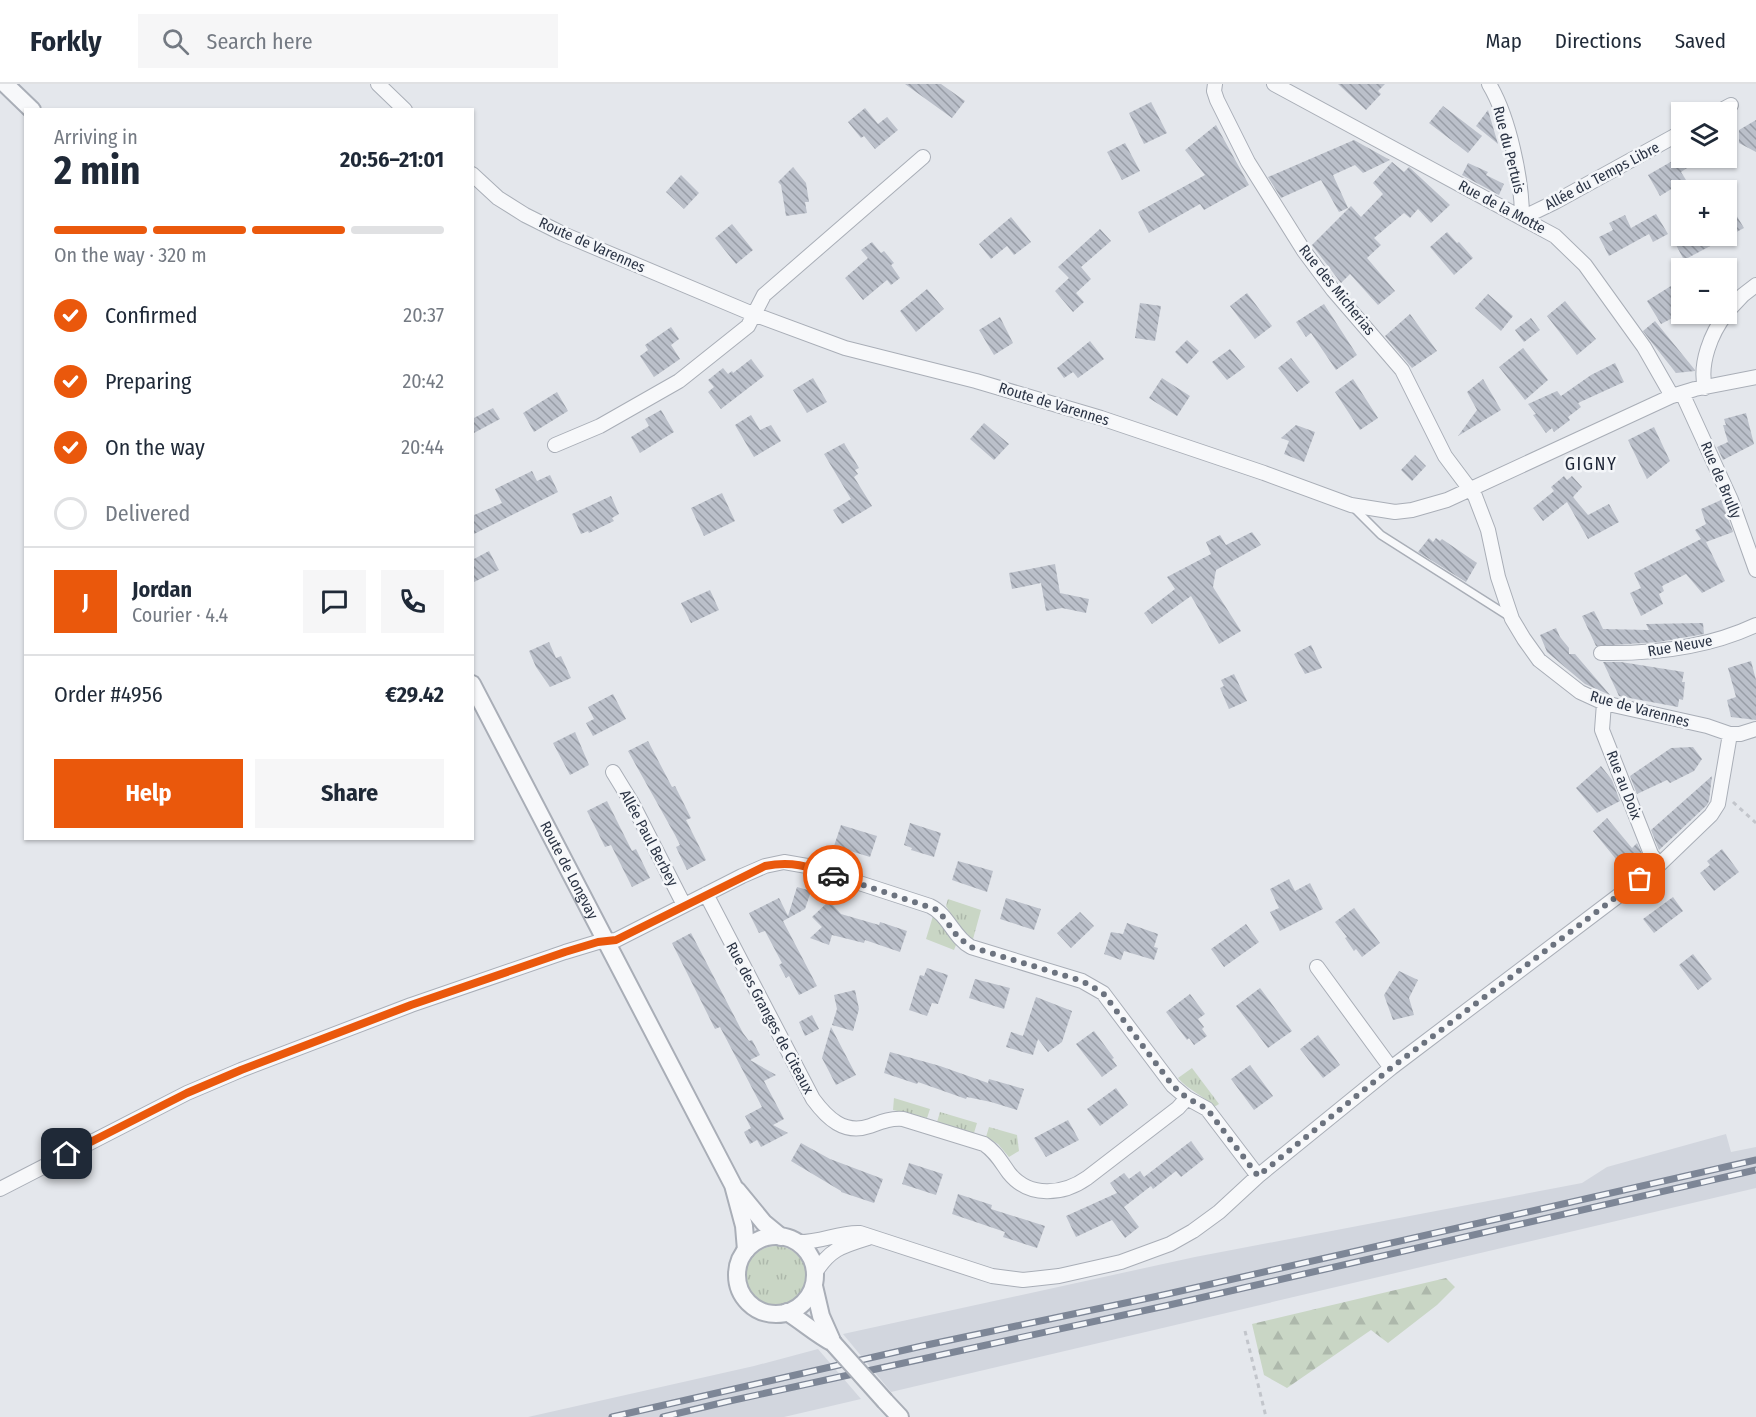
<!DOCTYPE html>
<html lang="en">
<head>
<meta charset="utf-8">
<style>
  :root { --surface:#fff; --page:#f6f6f7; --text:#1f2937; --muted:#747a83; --line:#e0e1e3; --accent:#ea580c }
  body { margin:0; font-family:"Fira Sans Condensed",sans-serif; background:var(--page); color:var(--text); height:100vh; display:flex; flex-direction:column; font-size:22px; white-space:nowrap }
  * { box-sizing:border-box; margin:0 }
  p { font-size:20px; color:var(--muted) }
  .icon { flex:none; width:33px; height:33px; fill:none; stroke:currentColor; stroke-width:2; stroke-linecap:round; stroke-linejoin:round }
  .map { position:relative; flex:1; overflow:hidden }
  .side { position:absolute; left:24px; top:24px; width:450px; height:732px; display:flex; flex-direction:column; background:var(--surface); border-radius:0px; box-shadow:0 2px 4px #0004 }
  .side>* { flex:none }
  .controls { position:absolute; left:1671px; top:18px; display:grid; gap:12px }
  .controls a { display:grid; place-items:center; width:66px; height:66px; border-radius:0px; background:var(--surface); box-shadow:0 2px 4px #0004; font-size:30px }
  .pin { position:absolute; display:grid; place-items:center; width:51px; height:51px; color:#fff; margin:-26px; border-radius:12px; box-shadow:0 3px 9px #0006 }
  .courier { position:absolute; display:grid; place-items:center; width:60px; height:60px; margin:-30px; border:4px solid #ea580c; border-radius:50%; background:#fff; color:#222; box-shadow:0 2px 8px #0007 }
  .headline em { font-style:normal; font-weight:700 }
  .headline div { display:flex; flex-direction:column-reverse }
  .headline { display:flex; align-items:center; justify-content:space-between; height:102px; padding:0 30px }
  h1 { font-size:39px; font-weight:700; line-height:45px }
  .bar { display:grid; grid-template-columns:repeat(4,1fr); gap:9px 6px; align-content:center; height:72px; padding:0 30px }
  .bar i { height:8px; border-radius:4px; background:var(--line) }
  .bar .on { background:var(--accent) }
  .bar p { grid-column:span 4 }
  .line { display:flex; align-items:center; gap:15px; padding:0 30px; border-top:2px solid var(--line) }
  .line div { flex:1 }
  .round { display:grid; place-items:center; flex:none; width:63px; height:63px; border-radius:0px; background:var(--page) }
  ol { padding:0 30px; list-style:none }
  li { display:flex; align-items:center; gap:18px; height:66px }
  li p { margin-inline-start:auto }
  li .icon { padding:6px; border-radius:50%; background:var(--accent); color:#fff; stroke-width:4 }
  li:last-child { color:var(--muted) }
  li i { width:33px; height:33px; border:3px solid var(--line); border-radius:50% }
  .action { display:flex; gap:12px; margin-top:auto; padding:12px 30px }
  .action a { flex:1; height:69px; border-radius:0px; background:var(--accent); color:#fff; font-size:24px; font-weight:700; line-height:69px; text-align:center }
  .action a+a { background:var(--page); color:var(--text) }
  header { display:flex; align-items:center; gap:36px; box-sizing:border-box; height:84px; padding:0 30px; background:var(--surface); border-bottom:2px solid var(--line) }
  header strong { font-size:28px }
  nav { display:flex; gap:33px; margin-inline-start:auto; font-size:21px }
  .search { width:420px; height:54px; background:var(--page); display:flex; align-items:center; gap:15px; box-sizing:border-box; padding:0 21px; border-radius:0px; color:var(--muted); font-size:22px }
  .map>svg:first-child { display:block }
  .built { fill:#d2d6de }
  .grass { fill:url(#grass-tufts) }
  .forest { fill:url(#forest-firs) }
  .building { fill:url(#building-back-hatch) }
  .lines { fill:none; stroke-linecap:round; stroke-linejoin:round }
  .service-casing { stroke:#a9aeb7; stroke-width:10 }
  .minor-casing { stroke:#a9aeb7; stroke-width:16 }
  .tertiary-casing { stroke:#a9aeb7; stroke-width:20 }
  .path { stroke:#c2c5cb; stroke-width:3; stroke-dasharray:4.5 4.5; stroke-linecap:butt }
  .service { stroke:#f7f8fa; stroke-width:7 }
  .minor { stroke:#f7f8fa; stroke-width:14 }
  .tertiary { stroke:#f7f8fa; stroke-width:16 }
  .rail-casing { stroke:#7d8696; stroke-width:7 }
  .rail { stroke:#f4f6f9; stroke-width:4.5; stroke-dasharray:14; stroke-linecap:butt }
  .tertiary-bridge-casing { stroke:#a9aeb7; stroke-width:20; stroke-linecap:butt }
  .tertiary-bridge { stroke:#f7f8fa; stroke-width:16 }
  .done { stroke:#6c737f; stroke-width:6; stroke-dasharray:0 10.8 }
  .route { stroke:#ea580c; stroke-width:8 }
  .labels { text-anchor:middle; stroke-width:5; stroke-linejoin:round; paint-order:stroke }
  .street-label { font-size:15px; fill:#2b3445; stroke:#f4f6f9 }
  .quarter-label { font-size:18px; letter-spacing:1.5px; fill:#1d2536; stroke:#f4f6f9 }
</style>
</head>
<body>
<header>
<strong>Forkly</strong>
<div class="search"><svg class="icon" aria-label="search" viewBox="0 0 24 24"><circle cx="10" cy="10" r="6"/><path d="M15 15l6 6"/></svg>Search here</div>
<nav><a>Map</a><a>Directions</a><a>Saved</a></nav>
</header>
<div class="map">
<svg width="1756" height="1333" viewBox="0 0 1756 1333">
  <defs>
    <pattern id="grass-tufts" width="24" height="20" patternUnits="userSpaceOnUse" patternTransform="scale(1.5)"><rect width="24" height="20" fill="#c9d6c5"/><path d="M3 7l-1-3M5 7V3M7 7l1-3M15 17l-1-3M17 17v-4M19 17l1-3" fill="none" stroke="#adb8ab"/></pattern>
    <pattern id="forest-firs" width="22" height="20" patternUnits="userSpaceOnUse" patternTransform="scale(1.5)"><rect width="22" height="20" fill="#c9d6c5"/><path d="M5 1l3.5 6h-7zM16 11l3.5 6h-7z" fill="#adb8ab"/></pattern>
    <pattern id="building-back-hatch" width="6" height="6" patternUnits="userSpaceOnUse" patternTransform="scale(1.5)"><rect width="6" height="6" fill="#bbc0ca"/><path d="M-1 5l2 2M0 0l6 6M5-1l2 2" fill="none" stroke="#989da6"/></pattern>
  </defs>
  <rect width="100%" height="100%" fill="#e4e7ec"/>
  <path class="built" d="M1726 1050 1731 1068 1756 1063V1104L891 1308 843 1250 1195 1173 1582 1099 1607 1083Z
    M818 1265 861 1315 784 1333H528L754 1282Z"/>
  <path class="grass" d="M948 815 981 826 973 855 961 846 946 822Z
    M933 832 945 843 956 861 954 866 926 855Z
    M1192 984 1219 1020 1214 1023C1203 1011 1188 1006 1178 994Z
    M894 1014 930 1025 927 1034 893 1026Z
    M940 1028 977 1039 974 1049 937 1038Z
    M989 1043 1017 1051 1019 1067 1009 1073 998 1060 986 1053Z
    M746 1192a30 30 0 1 1 60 0a30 30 0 1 1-60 0Z"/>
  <path class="forest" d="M1446 1194 1455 1203 1437 1221 1388 1259 1371 1246 1287 1304 1264 1291 1252 1240Z"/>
  <path class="building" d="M905 0H941L965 17 952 34Z
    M1338 0H1385L1378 7 1381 10 1366 26Z
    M1151 18 1167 49 1144 60 1129 29Z
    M1443 22 1482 52 1468 69 1429 39Z
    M865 24 878 40 887 33 898 46 875 65 864 52 861 54 848 38Z
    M1488 26 1498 60 1476 42Z
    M1756 36V68L1739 59V46Z
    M1216 41 1249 101 1204 126 1200 120 1149 149 1138 128 1205 91 1185 66Z
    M1354 56 1390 76 1363 89 1355 81 1333 91 1348 124 1339 128 1321 96 1281 114 1268 93Z
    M1125 59 1140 87 1122 96 1107 68Z
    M1681 72 1687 84 1681 88 1686 96 1660 112 1648 91Z
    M1392 78 1404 88 1409 83 1450 121 1431 139 1418 125 1410 134 1404 129 1374 154 1381 161 1367 174 1395 207 1378 221 1350 190 1341 199 1312 161 1351 122 1361 133 1383 110 1373 99Z
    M1468 79 1488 88 1486 91 1504 100 1499 111 1462 91Z
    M793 83 806 99 809 118H805L807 129 786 132 781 101 778 98Z
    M681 91 699 109 684 125 666 108Z
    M1726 114 1744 144 1684 176 1675 159 1688 152H1726Z
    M1656 130 1668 150 1653 158 1649 150 1609 172 1599 153 1613 146 1609 139 1625 131 1631 144Z
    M1011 133 1031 158 1014 171 1007 162 991 175 979 160Z
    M732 140 753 166 736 180 715 154Z
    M1100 145 1111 157 1081 183 1091 195 1076 209 1084 218 1073 228 1055 207 1069 194 1058 183Z
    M1447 148 1457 159 1459 158 1473 174 1454 191 1430 163Z
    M872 158 881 169 884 167 894 179 891 181 900 194 891 201 887 196 863 216 845 194 868 174 861 166Z
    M1682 195V229L1661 240 1647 217Z
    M927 205 944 225 916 248 900 227Z
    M1247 209 1272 242 1255 255 1230 222Z
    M1488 210 1513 232 1501 247 1475 224Z
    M1565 217 1596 255 1577 271 1547 232Z
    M1140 219 1161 222 1155 257 1135 254Z
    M1324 220 1357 271 1336 286 1311 249 1306 253 1296 238Z
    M1410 230 1437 267 1412 284 1385 252Z
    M1000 233 1013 259 994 271 979 246Z
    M1531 234 1540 246 1524 258 1515 246Z
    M1655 237 1695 286V287L1676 289 1649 255 1643 247Z
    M671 243 679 255 671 261 680 275 654 293 640 272 648 266 645 261Z
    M1187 256 1199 267 1187 280 1175 268Z
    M1090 257 1104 275 1078 294 1073 288 1064 294 1057 284Z
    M1523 264 1548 296 1525 316 1499 283Z
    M1230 265 1245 283 1227 296 1212 278Z
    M1291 274 1310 298 1297 308 1278 284Z
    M751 275 764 292 721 325 708 308 714 303 708 296 723 284 728 290 732 287 733 289Z
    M1615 279 1624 298 1578 319 1581 323 1568 333 1570 336 1554 348 1552 344 1546 349 1533 331 1536 330 1528 320 1557 307 1561 312 1591 291Z
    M813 294 827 318 807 329 793 306Z
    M1162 294 1190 312 1177 332 1149 314Z
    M1353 295 1378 334 1360 346 1335 308Z
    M1483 295 1501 326 1458 352 1477 326 1467 308Z
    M557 308 568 327 534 348 523 329Z
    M493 324 500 335 472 350V335Z
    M661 326 674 348 640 369 631 353 649 342 645 335Z
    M1746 329 1754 360 1723 376 1717 363 1728 358 1723 341H1726L1724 335Z
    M751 331 760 346 771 341 781 357 754 373 735 341Z
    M984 339 1009 360 994 376 970 355Z
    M1296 341 1315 348 1304 378 1284 370 1289 357 1281 354Z
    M1654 343 1670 377 1647 395 1628 356Z
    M844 359 859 384 855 386 858 390 854 393 872 422 842 440 833 426 851 415 824 370Z
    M1415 371 1426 382 1412 397 1401 386Z
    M532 387 537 397 550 391 558 408 472 451V432L502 419 495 405Z
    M1564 392 1567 396 1572 392 1582 403 1573 413 1588 431 1609 420 1619 438 1588 455 1567 418 1543 437 1533 424 1554 407 1551 403Z
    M722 409 735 437 704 452 691 424Z
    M611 412 619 430 612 434 614 437 589 449 588 447 581 450 572 430Z
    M1721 416 1733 448 1706 458 1725 497 1702 509 1686 490 1662 502 1664 507 1659 510 1663 520 1641 532 1630 509 1641 504 1634 489 1701 455 1695 446 1706 440 1701 425Z
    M1252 448 1261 461 1216 486 1213 503 1241 547 1219 560 1191 512 1152 540 1144 529 1175 505 1167 493 1211 470 1206 458 1220 451 1226 461Z
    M1429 454 1433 458 1436 454 1440 457 1442 455 1477 479 1466 498 1418 468Z
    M489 467 499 486 472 499V476Z
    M1055 480 1060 509 1089 515 1086 529 1062 524 1046 527 1041 499 1012 505 1009 489Z
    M710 506 719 526 691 539 681 519Z
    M1594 527 1603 545 1649 546 1646 540 1703 539 1704 550 1659 558 1596 562 1582 532Z
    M1556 544 1560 553 1569 564V570H1575L1610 611 1585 600 1547 568 1540 551Z
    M549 558 556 574 561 572 571 594 550 603 536 583 529 567Z
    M1311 561 1322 584 1305 590 1294 570Z
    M1751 577 1756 596V636L1731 633 1727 616 1736 613 1728 584Z
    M1603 578H1621L1684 588 1682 598H1685L1683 616 1679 615 1678 623 1619 612Z
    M1234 590 1247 617 1229 625 1220 604 1224 602 1221 596Z
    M613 610 626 635 593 652 586 639 594 635 588 623Z
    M575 648 589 681 570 691 553 659Z
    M648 657 672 703 675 702 691 734 686 736 706 776 687 786 676 763 680 761 675 751 628 667Z
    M1693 663 1702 675 1694 687 1670 699 1667 696 1637 710 1630 692 1671 664Z
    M1601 682 1612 696 1620 717 1597 729 1576 704Z
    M1712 692 1709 717 1707 721 1659 766 1651 746Z
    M607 717 632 767 636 765 650 794 632 803 611 761 605 763 587 727Z
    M1607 734 1632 764 1637 759 1646 778 1629 791 1593 747Z
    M910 739 941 749 934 773 911 766 912 764 904 761Z
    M841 741 877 752 870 773 834 762Z
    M1722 765 1739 788 1714 807 1700 789 1710 781 1707 777Z
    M958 777 993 787 987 808 952 796Z
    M1289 795 1295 807 1310 799 1323 825 1280 847 1270 828 1279 824 1270 805Z
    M797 803 811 807 805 825 783 837 817 902 799 911 789 892 786 894 779 881 782 879 765 847 759 849 749 829 779 814 788 832Z
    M1673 813 1683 827 1654 849 1643 835Z
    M1006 814 1041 825 1034 846 1000 835Z
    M829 817 841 830 879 841 880 838 907 847 900 868 865 856 864 859 832 851 829 861 810 854 822 843 812 833Z
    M1354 824 1380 859 1362 873 1356 865 1354 867 1345 854 1347 853 1335 838Z
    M1080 828 1094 842 1071 864 1057 849Z
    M1127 839 1158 850 1154 863 1158 864 1154 876 1124 867 1121 876 1104 870 1111 848 1123 850Z
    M1246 840 1259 858 1224 883 1211 865Z
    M691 849 743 949 749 957 752 956 760 971 750 976 776 991 764 997 784 1035 773 1041 788 1049 761 1063 757 1056 750 1060 744 1048 751 1044 745 1032 762 1023 720 943 715 945 672 859Z
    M1693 870 1712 895 1698 906 1679 881Z
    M927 884 948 891 938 920 932 919 927 932 909 926 920 891 924 892Z
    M1399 887 1418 896 1409 914 1414 931 1393 936 1384 911Z
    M975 895 1010 904 1004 925 969 914Z
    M1260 904 1292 947 1268 964 1236 922Z
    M855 906 859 925 853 947 832 941 837 925 834 911Z
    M1190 910 1205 930 1198 935 1204 943 1202 945 1207 952 1194 961 1189 954 1187 956 1166 928Z
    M1036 913 1072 927 1062 958 1048 968 1038 955 1033 971 1006 963 1011 948 1023 952Z
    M812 931 819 945 805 952 799 938Z
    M831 943 856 991 836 1001 822 974Z
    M1094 947 1114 974 1112 975 1117 982 1102 993 1076 960Z
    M1318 951 1340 981 1323 994 1300 965Z
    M890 968 940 982 988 999 989 995 1024 1005 1017 1026 991 1018 967 1013 966 1015 918 998 917 1000 884 989Z
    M1250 981 1273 1012 1254 1026 1231 995Z
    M1116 1004 1128 1021 1100 1042 1087 1025Z
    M1068 1036 1079 1056 1046 1073 1034 1054Z
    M1191 1057 1204 1075 1181 1093 1176 1087 1153 1105 1151 1102 1124 1123 1139 1143 1125 1154 1112 1136 1076 1153 1066 1132 1117 1109 1110 1099 1124 1089 1129 1095 1140 1087 1144 1093Z
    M801 1059 830 1075 883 1095 874 1119 841 1108V1107L791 1077Z
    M909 1079 943 1090 936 1111 902 1100Z
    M958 1110 992 1121 991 1125 1045 1142 1037 1164 1003 1153 1005 1148 952 1130Z"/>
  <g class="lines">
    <g class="service-casing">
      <path id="service" d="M1353 423 1381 451 1510 533"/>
    </g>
    <g class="minor-casing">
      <path id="minor" d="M378 0 405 26
        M1215 0 1214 7 1217 16 1248 78 1304 167 1333 206 1402 286 1445 372 1475 412 1488 446 1498 493 1512 535 1524 555 1539 576 1580 608 1604 619 1707 642 1730 650H1740L1756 645
        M1274 0 1555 152 1585 181 1644 263 1672 312
        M1489 0C1509 33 1522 95 1522 134L1555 118 1682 48
        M1718 28 1731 21
        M472 90 498 114 525 131 563 150 753 230 845 264 976 297 1101 334 1264 389 1351 421 1395 428 1412 426 1447 416 1672 312 1695 305 1756 293
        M1726 229 1743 211 1756 201
        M1705 304C1699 280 1711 249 1726 230
        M1682 309 1731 416 1756 486
        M555 361 600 342 679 297 748 242 764 211 923 73
        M1601 569C1654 570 1707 564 1756 541
        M1604 619 1602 646 1651 770 1659 781
        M613 688 632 719 684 821
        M706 810 813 1015C827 1034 844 1051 870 1042 881 1038 890 1034 903 1035L984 1060C996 1068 1001 1078 1009 1089 1029 1114 1063 1111 1087 1094L1178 1024 1187 1014
        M1317 883 1391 984
        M0 1105 187 1009 241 986 411 921 565 868 598 858 616 856 742 792 765 782 784 778 807 782 930 822C949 831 953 853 971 863L1082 897 1103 909 1173 1002 1187 1014 1207 1025 1258 1092
        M797 1158C820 1159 838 1148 860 1149L992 1192 1023 1196 1059 1192 1121 1178 1170 1160 1193 1147 1219 1128 1258 1092 1391 984 1659 781 1711 731 1718 720 1730 650
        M815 1189C830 1165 842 1162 868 1154"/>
    </g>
    <g class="tertiary-casing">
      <g id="tertiary">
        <path d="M5 0 32 26"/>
        <path id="s1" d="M472 600 733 1101 744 1142 746 1166"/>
        <path d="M737 1106 764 1139 781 1153"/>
        <circle cx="776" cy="1191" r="39"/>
        <path d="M814 1202 821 1232 833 1259"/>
        <path d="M787 1228C803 1238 816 1250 833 1259"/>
        <path d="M885 1317 900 1333"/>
      </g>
    </g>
    <path class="path" d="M1733 718 1756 739
      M1245 1247 1266 1333"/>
    <use href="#service" class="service"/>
    <use href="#minor" class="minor"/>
    <use href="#tertiary" class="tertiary"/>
    <g class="rail-casing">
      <path id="rail" d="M612 1333 922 1262 1163 1211 1756 1076
        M663 1333 725 1318 1165 1222 1756 1086"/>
    </g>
    <use href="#rail" class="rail"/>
    <g class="tertiary-bridge-casing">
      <path id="tertiary-bridge" d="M833 1259 885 1317"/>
    </g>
    <use href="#tertiary-bridge" class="tertiary-bridge"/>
  </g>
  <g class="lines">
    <path class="done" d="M833 791 938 826 958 853 971 863 1082 897 1103 909 1173 1002 1187 1014 1207 1025 1258 1092 1391 984 1640 795"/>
    <path class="route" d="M67 1070 187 1009 241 986 411 921 565 868 598 858 616 856 765 782C791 777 808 782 833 791"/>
  </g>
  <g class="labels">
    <g class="street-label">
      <text transform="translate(1509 66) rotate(76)" y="5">Rue du Pertuis</text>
      <text transform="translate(1602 92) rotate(-28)" y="5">Allée du Temps Libre</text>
      <text transform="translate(1502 123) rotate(28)" y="5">Rue de la Motte</text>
      <text transform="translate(592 161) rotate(24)" y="5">Route de Varennes</text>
      <text transform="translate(1337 206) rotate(51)" y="5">Rue des Micherias</text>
      <text transform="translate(1054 320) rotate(17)" y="5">Route de Varennes</text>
      <text transform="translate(1721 396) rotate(67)" y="5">Rue de Brully</text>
      <text transform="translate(1680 562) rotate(-10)" y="5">Rue Neuve</text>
      <text transform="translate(1640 625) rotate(15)" y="5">Rue de Varennes</text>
      <text transform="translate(1624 701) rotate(69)" y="5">Rue au Doix</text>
      <text transform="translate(649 754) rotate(62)" y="5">Allée Paul Berbey</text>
      <text dy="5" stroke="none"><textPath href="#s1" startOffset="210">Route de Longvay</textPath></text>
      <text transform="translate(770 934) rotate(62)" y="5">Rue des Granges de Citeaux</text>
    </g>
    <g class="quarter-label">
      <text x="1591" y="386">GIGNY</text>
    </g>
  </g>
</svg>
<div class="controls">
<a><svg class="icon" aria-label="layers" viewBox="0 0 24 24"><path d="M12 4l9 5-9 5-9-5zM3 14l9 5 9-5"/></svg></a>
<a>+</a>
<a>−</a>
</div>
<div class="pin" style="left:1640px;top:795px;background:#ea580c"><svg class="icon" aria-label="bag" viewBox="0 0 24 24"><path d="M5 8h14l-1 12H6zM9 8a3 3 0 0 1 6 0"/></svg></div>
<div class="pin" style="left:67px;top:1070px;background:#1f2937"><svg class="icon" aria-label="home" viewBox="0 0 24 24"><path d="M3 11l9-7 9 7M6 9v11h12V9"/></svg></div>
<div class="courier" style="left:833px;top:791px"><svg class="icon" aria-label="car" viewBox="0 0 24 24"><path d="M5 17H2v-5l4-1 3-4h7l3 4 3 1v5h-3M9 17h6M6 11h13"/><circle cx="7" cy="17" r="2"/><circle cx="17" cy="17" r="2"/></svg></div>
<section class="side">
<div class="headline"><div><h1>2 min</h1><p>Arriving in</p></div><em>20:56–21:01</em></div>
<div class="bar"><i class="on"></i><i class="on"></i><i class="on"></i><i></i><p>On the way · 320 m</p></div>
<ol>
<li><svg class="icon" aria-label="check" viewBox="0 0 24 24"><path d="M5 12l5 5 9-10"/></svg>Confirmed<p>20:37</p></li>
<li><svg class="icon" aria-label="check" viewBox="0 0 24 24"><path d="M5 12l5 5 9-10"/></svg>Preparing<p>20:42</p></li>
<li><svg class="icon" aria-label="check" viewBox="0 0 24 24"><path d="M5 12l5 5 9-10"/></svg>On the way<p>20:44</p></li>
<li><i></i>Delivered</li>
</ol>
<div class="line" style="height:108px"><b class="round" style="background:var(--accent);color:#fff">J</b><div><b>Jordan</b><p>Courier · 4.4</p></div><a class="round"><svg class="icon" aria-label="chat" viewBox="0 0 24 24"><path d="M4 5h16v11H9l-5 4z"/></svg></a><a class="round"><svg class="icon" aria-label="phone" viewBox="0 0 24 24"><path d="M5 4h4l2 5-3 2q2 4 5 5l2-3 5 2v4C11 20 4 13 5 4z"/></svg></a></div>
<div class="line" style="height:78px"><div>Order #4956</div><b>€29.42</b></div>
<div class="action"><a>Help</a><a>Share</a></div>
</section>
</div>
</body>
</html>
